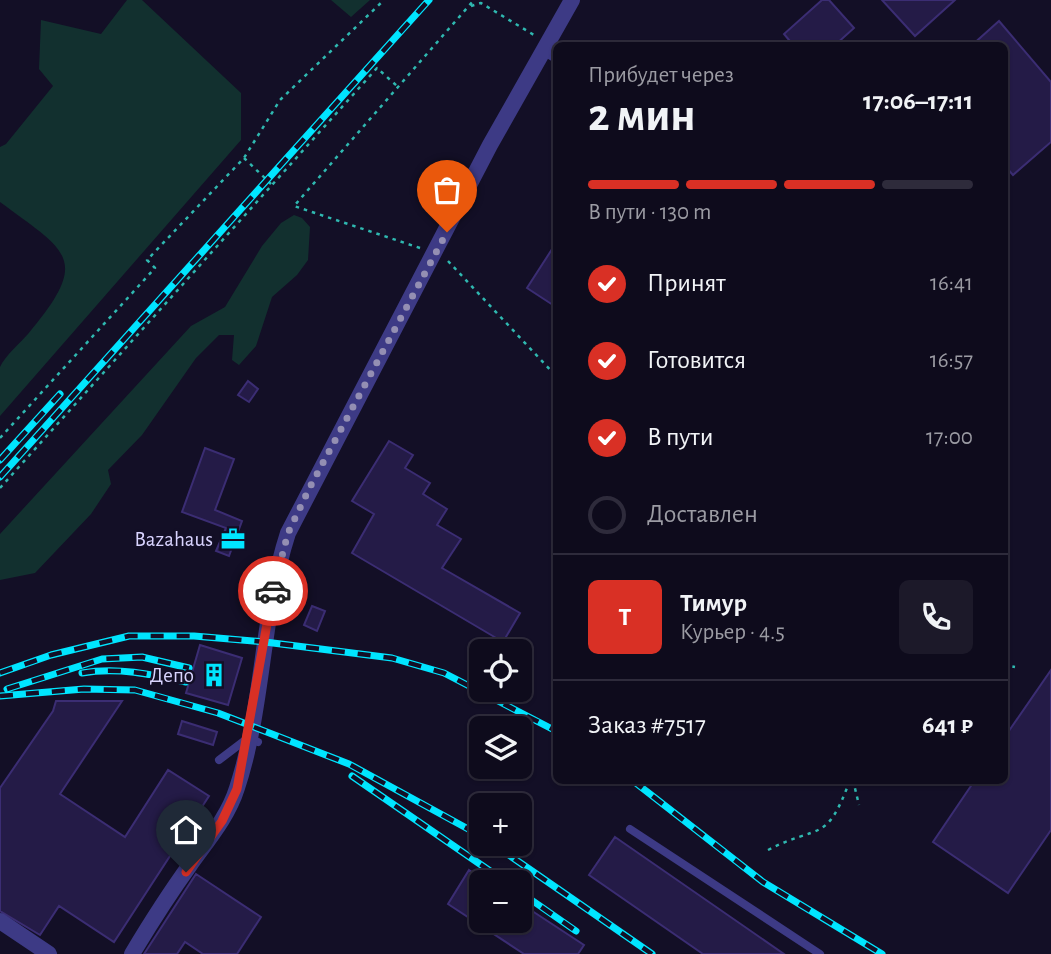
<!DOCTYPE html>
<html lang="ru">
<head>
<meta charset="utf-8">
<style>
  :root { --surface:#0e0b1c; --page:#1c1929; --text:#f1f3f6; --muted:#9b9ba3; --line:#2e2b3b; --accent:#d93025 }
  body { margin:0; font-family:"Alegreya Sans",sans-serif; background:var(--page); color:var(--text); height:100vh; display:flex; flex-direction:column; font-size:26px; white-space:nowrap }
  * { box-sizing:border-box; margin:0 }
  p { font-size:23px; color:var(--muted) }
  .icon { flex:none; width:38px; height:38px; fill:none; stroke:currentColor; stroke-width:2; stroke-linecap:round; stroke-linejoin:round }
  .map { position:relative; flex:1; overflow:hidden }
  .sheet { position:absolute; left:553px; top:42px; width:455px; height:742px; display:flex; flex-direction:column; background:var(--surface); border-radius:10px; box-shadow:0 2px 5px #0004,0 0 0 2px var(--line) }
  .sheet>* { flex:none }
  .controls { position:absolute; left:469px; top:639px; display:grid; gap:14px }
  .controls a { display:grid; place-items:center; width:63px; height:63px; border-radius:10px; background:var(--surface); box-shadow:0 2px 5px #0004,0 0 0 2px var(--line); font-size:35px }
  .pin { position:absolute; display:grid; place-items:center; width:60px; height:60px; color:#fff; margin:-72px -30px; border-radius:50% 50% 50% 0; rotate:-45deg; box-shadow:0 0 7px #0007 }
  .pin .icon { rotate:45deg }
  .courier { position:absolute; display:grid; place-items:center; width:70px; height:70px; margin:-35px; border:5px solid #d93025; border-radius:50%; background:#fff; color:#222; box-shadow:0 2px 9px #0007 }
  .headline em { font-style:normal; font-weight:700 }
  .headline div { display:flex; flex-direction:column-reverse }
  .headline { display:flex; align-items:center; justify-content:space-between; height:119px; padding:0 35px }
  h1 { font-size:46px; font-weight:700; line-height:52px }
  .bar { display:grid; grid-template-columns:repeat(4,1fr); gap:10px 7px; align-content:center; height:84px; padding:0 35px }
  .bar i { height:9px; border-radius:5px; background:var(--line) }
  .bar .active { background:var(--accent) }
  .bar p { grid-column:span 4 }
  .line { display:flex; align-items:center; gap:18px; padding:0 35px; border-top:2px solid var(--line) }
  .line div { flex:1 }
  .round { display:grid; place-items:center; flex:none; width:74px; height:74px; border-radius:10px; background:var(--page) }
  ol { padding:0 35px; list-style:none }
  li { display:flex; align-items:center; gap:21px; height:77px }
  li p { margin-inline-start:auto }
  li .icon { padding:7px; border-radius:50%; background:var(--accent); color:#fff; stroke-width:4 }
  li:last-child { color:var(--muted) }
  li i { width:38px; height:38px; border:4px solid var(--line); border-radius:50% }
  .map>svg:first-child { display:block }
  .green { fill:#12302f }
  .building { fill:#241b47; stroke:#3b2d73; stroke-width:2 }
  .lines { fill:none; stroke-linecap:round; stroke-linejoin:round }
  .path { stroke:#2fb8b0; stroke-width:2.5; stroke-dasharray:3.5 5; stroke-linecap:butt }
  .service { stroke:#3d3a85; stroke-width:8 }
  .minor { stroke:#3d3a85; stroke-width:16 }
  .rail-casing { stroke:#00e5ff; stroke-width:7 }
  .rail { stroke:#130f26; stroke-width:4.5; stroke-dasharray:13; stroke-linecap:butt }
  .done { stroke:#948fb3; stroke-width:7; stroke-dasharray:0 12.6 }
  .route { stroke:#d93025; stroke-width:9 }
  .labels { text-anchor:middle; stroke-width:5; stroke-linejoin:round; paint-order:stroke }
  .poi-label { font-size:21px; fill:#d9d4ff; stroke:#130f26; text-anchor:end }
</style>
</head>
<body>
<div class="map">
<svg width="1051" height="954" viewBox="0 0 1051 954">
  <rect width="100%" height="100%" fill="#130f26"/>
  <path class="green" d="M127 0H142L241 93V140L0 416C0 403 0 379 0 367 5 356 20 343 28 334 92 258 67 252 0 202V147L6 144 53 86 39 69 41 20 101 34Z
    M331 0H370L351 17Z
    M294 215 302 218 310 227 308 260 297 275 272 297 256 346 239 365 232 360 234 335H219L196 358 142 435 108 470 111 484 91 514 35 573 0 580V534L191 326 225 307 262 246 281 223Z"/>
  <path class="building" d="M822 0H829L854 28 834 46H794L784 34Z
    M882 0H955L915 36Z
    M999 21 1051 82V142L1013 175 1004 165V46H971Z
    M556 243V307L527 288Z
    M248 381 258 389 249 402 238 395Z
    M389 441 413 455 405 468 430 483 423 494 447 509 437 525 461 539 442 568 520 613 503 642 352 553 374 514 352 501Z
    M205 448 234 459 215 510 242 521 229 556 216 551 226 528 182 512Z
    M312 606 325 611 317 631 304 625Z
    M200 645 242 658 228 705 186 693Z
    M1051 670V830L1008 893 933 842 975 780H1004V738Z
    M56 701H122L60 794 125 837 168 770 209 796 114 942 59 906 40 935 0 911V788L53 711Z
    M182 721 217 732 213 745 178 734Z
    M615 837 784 954H703L589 875Z
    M469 870 481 878V920H520V903L584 945 578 954H524L448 904Z
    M196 874 261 917 237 954H203L185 942 177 954H144Z"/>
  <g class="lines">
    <path class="path" d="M471 6 481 3 534 35
      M244 158 271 184
      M420 248 294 206 474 0
      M448 261 556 376
      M0 438 155 268 147 260 244 158 280 100 384 0
      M0 488 377 68 397 86
      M1004 665 1015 667
      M853 780 859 805
      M768 850C820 823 826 845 850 780"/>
    <path class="service" d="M543 51 556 59
      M219 760 248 738 258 742
      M630 829 820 954"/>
    <path class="minor" d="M0 921 49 954
      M132 954C150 924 169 894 190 865 207 841 228 817 237 788 264 706 261 616 288 533L490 145 572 0"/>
    <g class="rail-casing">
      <path id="rail" d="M0 460 60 394
        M0 477 429 0
        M0 673 51 655 129 636H194L265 642 392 658 444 673 556 731
        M82 673C117 667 151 674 186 682
        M7 689 102 659 142 657 189 668
        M0 696 84 689 135 690 218 713 349 764 481 836
        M352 776 506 882
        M632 780 763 882 882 954
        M493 844 652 954
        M520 892 576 931"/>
    </g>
    <use href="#rail" class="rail"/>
  </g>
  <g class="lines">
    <path class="done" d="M273 591 288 533 310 487 447 232"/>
    <path class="route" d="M186 872 222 821 237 789 273 591"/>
  </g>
  <defs>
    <g id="office-bare" transform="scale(1.89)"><path d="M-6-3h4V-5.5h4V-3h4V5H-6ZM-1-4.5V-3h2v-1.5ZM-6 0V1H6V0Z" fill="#00e5ff" stroke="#130f26" stroke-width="2.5" paint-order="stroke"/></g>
    <g id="building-bare" transform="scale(1.89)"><path d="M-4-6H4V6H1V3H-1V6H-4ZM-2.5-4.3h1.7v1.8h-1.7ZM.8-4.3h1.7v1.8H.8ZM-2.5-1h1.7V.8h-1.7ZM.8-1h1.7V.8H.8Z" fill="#00e5ff" stroke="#130f26" stroke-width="2.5" paint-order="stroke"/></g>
  </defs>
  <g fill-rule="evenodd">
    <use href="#office-bare" x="233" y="539"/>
    <use href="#building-bare" x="214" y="675"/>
  </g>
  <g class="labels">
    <g class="poi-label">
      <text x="213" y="546">Bazahaus</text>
      <text x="194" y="682">Депо</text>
    </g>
  </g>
</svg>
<div class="controls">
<a><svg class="icon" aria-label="locate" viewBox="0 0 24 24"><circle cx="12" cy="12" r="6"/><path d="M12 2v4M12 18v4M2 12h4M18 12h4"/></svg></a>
<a><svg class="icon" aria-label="layers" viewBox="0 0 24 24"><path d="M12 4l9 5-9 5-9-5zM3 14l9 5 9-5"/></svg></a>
<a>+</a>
<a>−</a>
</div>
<div class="pin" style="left:447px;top:232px;background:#ea580c"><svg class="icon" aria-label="bag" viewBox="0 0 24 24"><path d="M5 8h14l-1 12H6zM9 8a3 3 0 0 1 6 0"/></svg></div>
<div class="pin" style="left:186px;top:872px;background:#1f2937"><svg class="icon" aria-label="home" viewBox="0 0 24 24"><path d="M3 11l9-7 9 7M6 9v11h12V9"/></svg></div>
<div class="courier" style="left:273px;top:591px"><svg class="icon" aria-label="car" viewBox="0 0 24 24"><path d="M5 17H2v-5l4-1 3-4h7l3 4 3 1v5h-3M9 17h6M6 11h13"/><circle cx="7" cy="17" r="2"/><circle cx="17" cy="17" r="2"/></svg></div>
<section class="sheet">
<div class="headline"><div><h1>2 мин</h1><p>Прибудет через</p></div><em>17:06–17:11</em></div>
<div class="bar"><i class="active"></i><i class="active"></i><i class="active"></i><i></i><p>В пути · 130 m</p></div>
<ol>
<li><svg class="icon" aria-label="check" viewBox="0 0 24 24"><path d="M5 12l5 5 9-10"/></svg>Принят<p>16:41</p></li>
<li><svg class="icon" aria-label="check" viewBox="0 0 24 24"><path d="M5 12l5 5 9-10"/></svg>Готовится<p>16:57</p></li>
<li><svg class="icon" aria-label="check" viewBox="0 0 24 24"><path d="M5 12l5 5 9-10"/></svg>В пути<p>17:00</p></li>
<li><i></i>Доставлен</li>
</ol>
<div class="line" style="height:126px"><b class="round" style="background:var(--accent);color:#fff">Т</b><div><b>Тимур</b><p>Курьер · 4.5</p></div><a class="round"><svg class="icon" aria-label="phone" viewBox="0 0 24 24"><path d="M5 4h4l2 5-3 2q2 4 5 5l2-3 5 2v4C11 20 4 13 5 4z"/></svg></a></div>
<div class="line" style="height:91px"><div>Заказ #7517</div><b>641 ₽</b></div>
</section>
</div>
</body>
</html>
